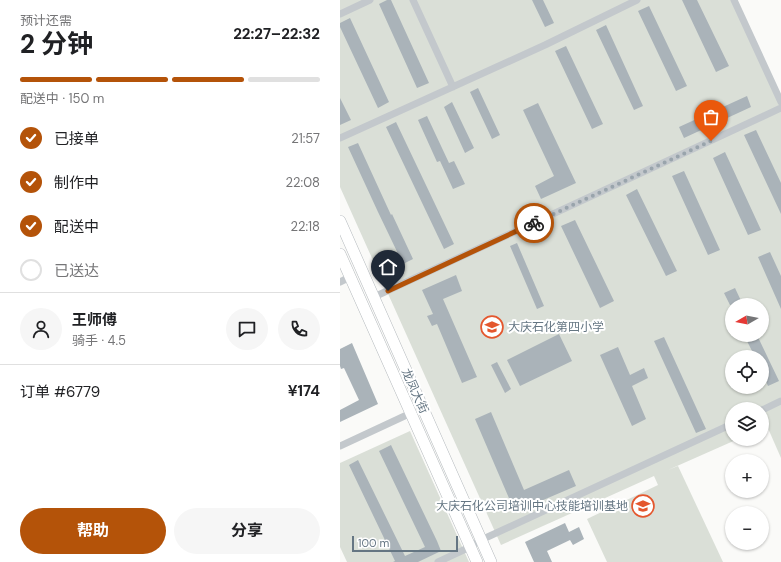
<!DOCTYPE html>
<html lang="zh">
<head>
<meta charset="utf-8">
<style>
  :root { --surface:#fff; --page:#f6f6f6; --text:#202124; --muted:#757577; --line:#e0e0e0; --accent:#b45309 }
  body { margin:0; font-family:"DM Sans","Noto Sans SC",sans-serif; background:var(--page); color:var(--text); height:100vh; display:flex; flex-direction:column; font-size:15px; white-space:nowrap }
  * { box-sizing:border-box; margin:0 }
  p { font-size:13px; color:var(--muted) }
  .icon { flex:none; width:22px; height:22px; fill:none; stroke:currentColor; stroke-width:2; stroke-linecap:round; stroke-linejoin:round }
  .map { position:relative; flex:1; overflow:hidden }
  .panel { display:flex; flex-direction:column; background:var(--surface); width:340px }
  .panel>* { flex:none }
  .needle { width:26px; rotate:261deg }
  .tools { position:absolute; left:385px; top:298px; display:grid; gap:8px }
  .tools a { display:grid; place-items:center; width:44px; height:44px; border-radius:50%; background:var(--surface); box-shadow:0 1px 3px #0004; font-size:20px }
  .scale { position:absolute; left:12px; bottom:10px; width:106px; box-sizing:border-box; padding-left:4px; border:2px solid #657683; border-top:0; font-size:11px; line-height:14px; white-space:nowrap; color:#657683; -webkit-text-stroke:3px #fff; paint-order:stroke }
  .pin { position:absolute; display:grid; place-items:center; width:34px; height:34px; color:#fff; margin:-41px -17px; border-radius:50% 50% 50% 0; rotate:-45deg; box-shadow:0 0 4px #0007 }
  .pin .icon { rotate:45deg }
  .courier { position:absolute; display:grid; place-items:center; width:40px; height:40px; margin:-20px; border:3px solid #b45309; border-radius:50%; background:#fff; color:#222; box-shadow:0 1px 5px #0007 }
  .overview em { font-style:normal; font-weight:700 }
  .overview div { display:flex; flex-direction:column-reverse }
  .overview { display:flex; align-items:center; justify-content:space-between; height:68px; padding:0 20px }
  h1 { font-size:26px; font-weight:700; line-height:30px }
  .bar { display:grid; grid-template-columns:repeat(4,1fr); gap:6px 4px; align-content:center; height:48px; padding:0 20px }
  .bar i { height:5px; border-radius:3px; background:var(--line) }
  .bar .current { background:var(--accent) }
  .bar p { grid-column:span 4 }
  .line { display:flex; align-items:center; gap:10px; padding:0 20px; border-top:1px solid var(--line) }
  .line div { flex:1 }
  .round { display:grid; place-items:center; flex:none; width:42px; height:42px; border-radius:21px; background:var(--page) }
  ol { padding:0 20px; list-style:none }
  li { display:flex; align-items:center; gap:12px; height:44px }
  li p { margin-inline-start:auto }
  li .icon { padding:4px; border-radius:50%; background:var(--accent); color:#fff; stroke-width:4 }
  li:last-child { color:var(--muted) }
  li i { width:22px; height:22px; border:2px solid var(--line); border-radius:50% }
  .action { display:flex; gap:8px; margin-top:auto; padding:8px 20px }
  .action a { flex:1; height:46px; border-radius:24px; background:var(--accent); color:#fff; font-size:16px; font-weight:700; line-height:46px; text-align:center }
  .action a+a { background:var(--page); color:var(--text) }
  main { display:flex; flex:1; min-height:0 }
  .map>svg:first-child { display:block }
  .green { fill:#dadfd7; fill-rule:evenodd }
  .building { fill:#aab3b9 }
  .lines { fill:none; stroke-linecap:round; stroke-linejoin:round }
  .primary-casing { stroke:#b5babe; stroke-width:12 }
  .minor { stroke:#c3c8cc; stroke-width:7 }
  .primary { stroke:#fff; stroke-width:11 }
  .done { stroke:#99a4ac; stroke-width:4; stroke-dasharray:0 7.2 }
  .route { stroke:#b45309; stroke-width:5 }
  .labels { text-anchor:middle; stroke-width:4; stroke-linejoin:round; paint-order:stroke }
  .poi-label { font-size:12px; fill:#657683; stroke:#fff; text-anchor:start }
  .street-label { font-size:12px; fill:#657683; stroke:#fff }
</style>
</head>
<body>
<main>
<section class="panel">
<div class="overview"><div><h1>2 分钟</h1><p>预计还需</p></div><em>22:27–22:32</em></div>
<div class="bar"><i class="current"></i><i class="current"></i><i class="current"></i><i></i><p>配送中 · 150 m</p></div>
<ol>
<li><svg class="icon" aria-label="check" viewBox="0 0 24 24"><path d="M5 12l5 5 9-10"/></svg>已接单<p>21:57</p></li>
<li><svg class="icon" aria-label="check" viewBox="0 0 24 24"><path d="M5 12l5 5 9-10"/></svg>制作中<p>22:08</p></li>
<li><svg class="icon" aria-label="check" viewBox="0 0 24 24"><path d="M5 12l5 5 9-10"/></svg>配送中<p>22:18</p></li>
<li><i></i>已送达</li>
</ol>
<div class="line" style="height:72px"><a class="round"><svg class="icon" aria-label="person" viewBox="0 0 24 24"><circle cx="12" cy="8" r="4"/><path d="M4 21q1-7 8-7t8 7"/></svg></a><div><b>王师傅</b><p>骑手 · 4.5</p></div><a class="round"><svg class="icon" aria-label="chat" viewBox="0 0 24 24"><path d="M4 5h16v11H9l-5 4z"/></svg></a><a class="round"><svg class="icon" aria-label="phone" viewBox="0 0 24 24"><path d="M5 4h4l2 5-3 2q2 4 5 5l2-3 5 2v4C11 20 4 13 5 4z"/></svg></a></div>
<div class="line" style="height:52px"><div>订单 #6779</div><b>¥174</b></div>
<div class="action"><a>帮助</a><a>分享</a></div>
</section>
<div class="map">
<svg width="441" height="562" viewBox="0 0 441 562">
  <rect width="100%" height="100%" fill="#fafaf8"/>
  <path class="green" d="M0 0H394L441 102V458L427 426 422 428V409H392V439H398L328 470 338 466 383 562H267L247 519 318 485 314 476 161 545 0 187ZM392 305H422V335H392ZM392 357H422V387H392Z
    M70 431 129 562H7L0 547V463Z"/>
  <path class="building" d="M47 0H51L89 83 77 88 39 4Z
    M192 0H203L214 23 205 27Z
    M342 0H357L389 66 376 72Z
    M309 6 347 86 336 91 298 11Z
    M10 18 49 102 38 108 0 27V23Z
    M266 25 303 106 294 110 256 30Z
    M226 46 263 124 252 129 215 51Z
    M138 88 160 135 152 139 130 92Z
    M407 96 411 107 344 138 339 127Z
    M0 98 11 120 0 125Z
    M112 102 134 148 125 153 104 107Z
    M198 103 236 183 201 199 195 186 214 176 183 110Z
    M87 116 109 163 114 161 125 184 113 189 100 161 97 162 78 120Z
    M56 122 114 244 104 249 46 127Z
    M416 130 441 183V214L404 135Z
    M18 143 51 215 52 214 73 259 63 264 38 212 8 147Z
    M385 152 421 230 408 235 373 158Z
    M344 171 380 250 368 255 332 176Z
    M297 189 337 271 326 276 286 195Z
    M235 220 274 301 260 308 221 226Z
    M177 243 204 306 197 309 170 246Z
    M430 252 441 276V309L418 257Z
    M116 275 122 291 103 299 137 377 122 383 97 324 92 326 87 316 93 314 82 290Z
    M395 288 403 305H390L384 293Z
    M219 334 232 361 180 386 167 360Z
    M404 335H417L439 381 428 386 422 372V357H415Z
    M324 337 366 429 356 433 314 341Z
    M12 343 38 404 0 422V410L19 400 4 368 1 369 0 366V349Z
    M278 347 290 375 304 368 308 378 292 386 306 419 292 426 260 355Z
    M157 362 171 389 165 393 151 365Z
    M151 412 184 490 229 470 236 486 175 512 135 419Z
    M51 445 97 541 101 551 78 562H53L55 561 9 465 18 460 65 556 85 547 39 451Z
    M225 523 229 532 239 527 244 539 233 545 230 540 207 551 212 562H194L185 542Z"/>
  <g class="lines">
    <g class="primary-casing">
      <path id="primary" d="M0 221 151 562
        M0 254 137 562"/>
    </g>
    <path class="minor" d="M73 0 113 87
      M394 0 441 102
      M0 14 30 0
      M0 138 205 45 297 0
      M0 282 10 277
      M34 297 441 108
      M422 410 441 401
      M0 446 71 413
      M98 562 130 547 141 540 392 424"/>
    <use href="#primary" class="primary"/>
  </g>
  <g class="lines">
    <path class="done" d="M194 223 371 141"/>
    <path class="route" d="M48 291 194 223"/>
  </g>
  <defs>
    <g id="school-ring" transform="scale(1.15)"><circle r="9.5" fill="#fff" stroke="#e4572e" stroke-width="1.5"/><path d="M0-5L7-2L0 1L-7-2ZM-4 1L0 2.5L4 1V4Q0 6-4 4Z" fill="#e4572e"/></g>
  </defs>
  <g fill-rule="evenodd">
    <use href="#school-ring" x="152" y="327"/>
    <use href="#school-ring" x="303" y="506"/>
  </g>
  <g class="labels">
    <g class="poi-label">
      <text x="168" y="331">大庆石化第四小学</text>
      <text x="288" y="510" text-anchor="end">大庆石化公司培训中心技能培训基地</text>
    </g>
    <g class="street-label">
      <text transform="translate(75 391) rotate(66)" y="4">龙凤大街</text>
    </g>
  </g>
</svg>
<div class="tools">
<a><svg class="needle" viewBox="-14 -14 28 28"><path d="M0-13l5 13h-10z" fill="#e53935"/><path d="M0 13l5-13h-10z" fill="#757577"/></svg></a>
<a><svg class="icon" aria-label="locate" viewBox="0 0 24 24"><circle cx="12" cy="12" r="6"/><path d="M12 2v4M12 18v4M2 12h4M18 12h4"/></svg></a>
<a><svg class="icon" aria-label="layers" viewBox="0 0 24 24"><path d="M12 4l9 5-9 5-9-5zM3 14l9 5 9-5"/></svg></a>
<a>+</a>
<a>−</a>
</div>
<div class="scale">100 m</div>
<div class="pin" style="left:371px;top:141px;background:#ea580c"><svg class="icon" aria-label="bag" viewBox="0 0 24 24"><path d="M5 8h14l-1 12H6zM9 8a3 3 0 0 1 6 0"/></svg></div>
<div class="pin" style="left:48px;top:291px;background:#1f2937"><svg class="icon" aria-label="home" viewBox="0 0 24 24"><path d="M3 11l9-7 9 7M6 9v11h12V9"/></svg></div>
<div class="courier" style="left:194px;top:223px"><svg class="icon" aria-label="bike" viewBox="0 0 24 24"><circle cx="6" cy="16" r="4"/><circle cx="18" cy="16" r="4"/><path d="M6 16l4-8h5l3 8M10 8l3 8H6M13 5h3"/></svg></div>
</div>
</main>
</body>
</html>
